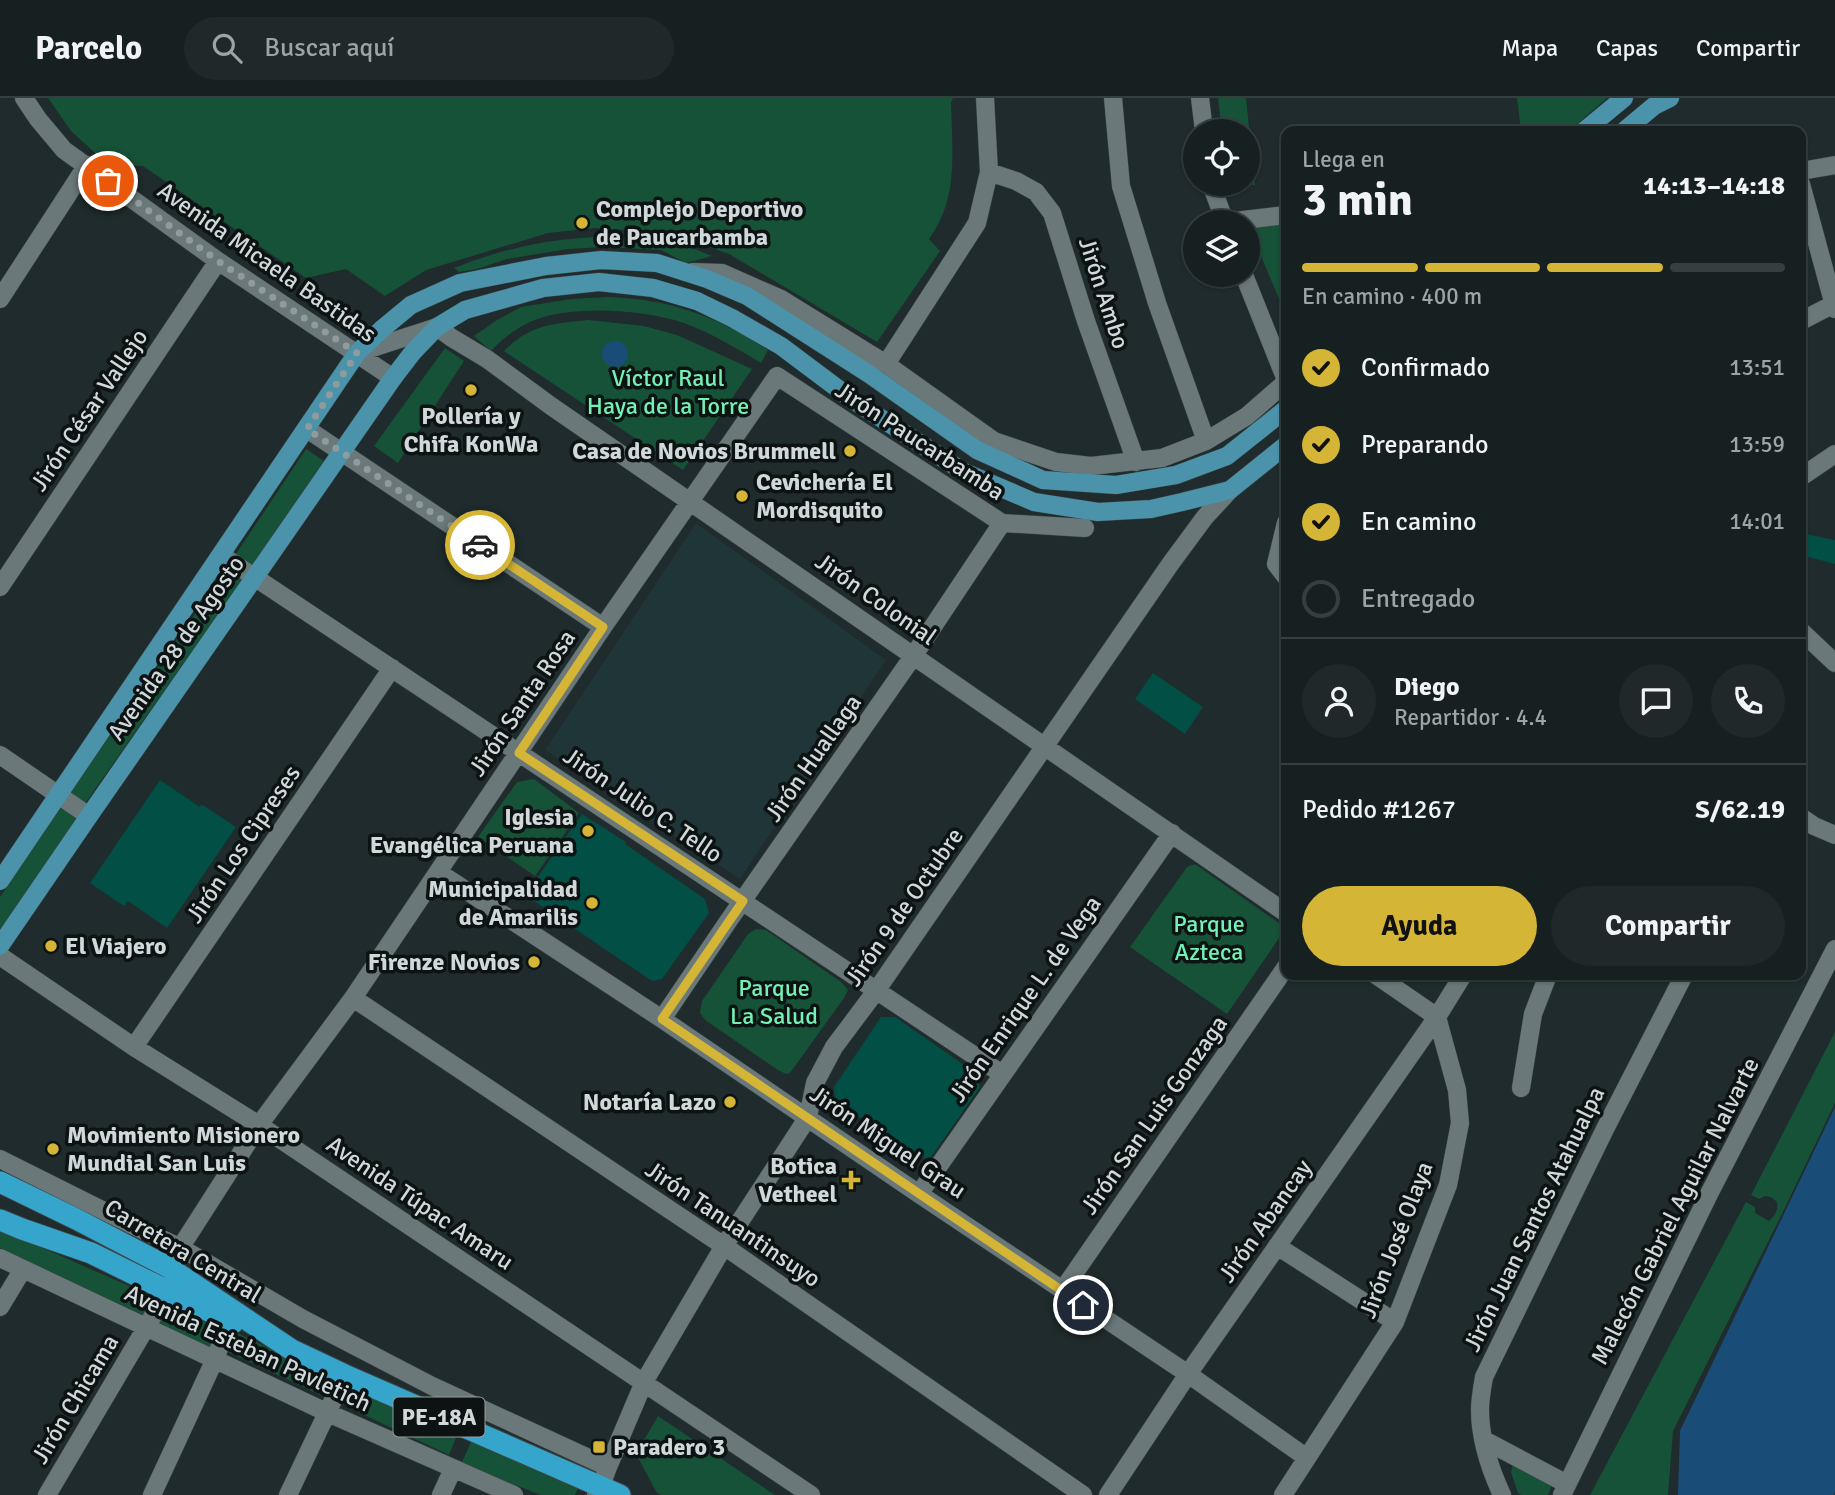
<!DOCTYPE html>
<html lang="es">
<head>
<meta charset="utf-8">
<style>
  :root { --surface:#172021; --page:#20282a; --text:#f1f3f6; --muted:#9ea3a5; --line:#363e3f; --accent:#d5b535 }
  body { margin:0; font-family:Signika,sans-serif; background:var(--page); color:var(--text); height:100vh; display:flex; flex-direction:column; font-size:26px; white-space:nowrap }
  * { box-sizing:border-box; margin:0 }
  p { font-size:23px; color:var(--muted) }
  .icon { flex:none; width:38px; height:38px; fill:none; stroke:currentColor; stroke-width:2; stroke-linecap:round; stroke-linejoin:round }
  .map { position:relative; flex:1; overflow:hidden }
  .details { position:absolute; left:1281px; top:28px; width:525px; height:854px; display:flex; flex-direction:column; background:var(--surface); border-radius:14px; box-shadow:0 2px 5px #0004,0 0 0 2px var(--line) }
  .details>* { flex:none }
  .fabs { position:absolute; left:1183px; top:21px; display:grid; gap:14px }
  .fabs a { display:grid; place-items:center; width:77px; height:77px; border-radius:50%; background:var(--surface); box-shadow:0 2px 5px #0004,0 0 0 2px var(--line); font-size:35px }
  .pin { position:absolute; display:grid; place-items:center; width:60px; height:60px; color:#fff; margin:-30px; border:4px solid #fff; border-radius:50%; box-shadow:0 2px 7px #0007 }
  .courier { position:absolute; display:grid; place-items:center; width:70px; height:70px; margin:-35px; border:5px solid #d5b535; border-radius:50%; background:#fff; color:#222; box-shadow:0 2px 9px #0007 }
  .summary em { font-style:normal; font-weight:700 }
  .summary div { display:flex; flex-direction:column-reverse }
  .summary { display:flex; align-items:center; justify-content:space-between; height:119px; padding:0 21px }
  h1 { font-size:46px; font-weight:700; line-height:52px }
  .bar { display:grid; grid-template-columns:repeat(4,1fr); gap:10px 7px; align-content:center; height:84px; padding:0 21px }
  .bar i { height:9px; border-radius:5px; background:var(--line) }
  .bar .on { background:var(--accent) }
  .bar p { grid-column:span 4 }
  .line { display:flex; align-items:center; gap:18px; padding:0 21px; border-top:2px solid var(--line) }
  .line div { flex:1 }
  .round { display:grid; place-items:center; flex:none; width:74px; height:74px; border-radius:37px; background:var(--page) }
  ol { padding:0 21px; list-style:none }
  li { display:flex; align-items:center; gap:21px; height:77px }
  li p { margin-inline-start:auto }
  li .icon { padding:7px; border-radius:50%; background:var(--accent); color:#111; stroke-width:4 }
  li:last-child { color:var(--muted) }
  li i { width:38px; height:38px; border:4px solid var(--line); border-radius:50% }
  .cta { display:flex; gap:14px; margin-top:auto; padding:14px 21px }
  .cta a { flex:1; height:80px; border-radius:42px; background:var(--accent); color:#111; font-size:28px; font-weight:700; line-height:80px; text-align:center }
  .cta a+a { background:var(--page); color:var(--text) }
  header { display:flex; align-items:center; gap:42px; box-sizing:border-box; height:98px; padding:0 35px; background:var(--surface); border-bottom:2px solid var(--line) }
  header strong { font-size:33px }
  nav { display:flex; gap:38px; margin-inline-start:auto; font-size:24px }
  .search { width:490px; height:63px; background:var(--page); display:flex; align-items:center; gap:18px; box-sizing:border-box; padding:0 24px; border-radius:38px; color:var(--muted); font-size:26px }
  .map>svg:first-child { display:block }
  .built { fill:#203537 }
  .green { fill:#165238 }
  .water { fill:#194d78 }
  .building { fill:#024f46 }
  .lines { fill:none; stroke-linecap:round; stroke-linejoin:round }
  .street-casing { stroke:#3c4647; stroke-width:19 }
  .secondary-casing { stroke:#3c4647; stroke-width:19 }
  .primary-casing { stroke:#3c4647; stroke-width:19 }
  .highway-casing { stroke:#3c4647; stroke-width:23 }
  .street { stroke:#6a7879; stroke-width:18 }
  .secondary { stroke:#6a7879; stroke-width:18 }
  .primary { stroke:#4b93ab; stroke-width:18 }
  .highway { stroke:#36a5cc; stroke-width:21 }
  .done { stroke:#929b9c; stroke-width:7; stroke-dasharray:0 12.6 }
  .route { stroke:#d5b535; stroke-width:9 }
  .poi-dot { fill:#d5b535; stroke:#0d1213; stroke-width:2.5 }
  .labels { text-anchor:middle; stroke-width:7; stroke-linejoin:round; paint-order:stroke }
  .shield { fill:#0d1213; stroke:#969d9e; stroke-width:2 }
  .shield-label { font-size:23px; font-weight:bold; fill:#d0d8d9 }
  .poi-label { font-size:24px; font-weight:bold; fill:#d0d8d9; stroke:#0d1213; text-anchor:end }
  .street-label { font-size:24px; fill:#d0d8d9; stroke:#0d1213 }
  .park-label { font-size:24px; fill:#72f1b4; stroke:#0d1213 }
</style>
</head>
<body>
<header>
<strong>Parcelo</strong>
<div class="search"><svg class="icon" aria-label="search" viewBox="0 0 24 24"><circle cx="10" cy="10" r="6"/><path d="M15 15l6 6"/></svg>Buscar aquí</div>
<nav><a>Mapa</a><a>Capas</a><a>Compartir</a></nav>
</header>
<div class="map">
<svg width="1835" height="1397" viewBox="0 0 1835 1397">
  <rect width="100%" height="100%" fill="#1f2b2c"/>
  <path class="built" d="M696 425 886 562 740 781 628 708 626 699 614 690 606 693 545 652Z"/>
  <path class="green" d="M48 0H953L951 5C952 42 957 89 940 122 937 129 933 135 929 141L940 153 877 244 729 156 666 134 595 130 548 135 426 172 385 198 346 171 306 180 143 68 108 67 71 33Z
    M1218 0H1246L1255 87 1229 86H1248V33H1222Z
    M1517 0H1607L1569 33H1521Z
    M1286 124V217L1249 130Z
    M641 139 683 146 712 158 686 165 661 152 604 149 568 151 507 161 477 171 459 174 454 170C494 154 537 143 581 140 600 138 621 139 641 139Z
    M608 199C670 201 716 218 768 252L761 265C736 250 711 235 684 225 644 211 568 206 530 224 514 231 503 241 491 253L474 238 497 222 521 209 571 201Z
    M588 222 644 228 677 237 752 271 683 372 504 253C531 226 552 226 588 222Z
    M445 250 464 263 398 365 374 348Z
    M306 351 324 363 252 467 236 456Z
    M226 471 242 482 84 707 69 696Z
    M534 681 579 715 535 778 478 739 517 684Z
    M62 708 77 719 0 832V799Z
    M1195 766 1286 830 1227 916 1130 849 1187 769Z
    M756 831 766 832 841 884 848 892 844 900 790 975 786 976 778 972 705 922 700 915 702 903 748 836Z
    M1835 934V1005L1781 1118 1673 1333 1668 1397H1590L1746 1104 1755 1109V1115L1769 1123C1776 1117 1778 1112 1777 1104L1771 1099 1765 1098 1759 1101 1751 1097Z
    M0 1131 154 1199 145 1218 0 1150Z
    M167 1205 220 1229 210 1250 156 1223Z
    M233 1233 338 1283 329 1301 226 1253Z
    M350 1288 456 1340 449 1357 341 1306Z
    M658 1318 775 1397H662L657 1395 636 1356Z
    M473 1340 578 1390 575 1397H541L461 1366Z
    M1513 1366 1552 1387 1548 1397H1521L1518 1395 1511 1374Z"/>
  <path class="water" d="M602 256a13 13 0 1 1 26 0a13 13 0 1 1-26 0Z
    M1835 1009V1393L1834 1397H1678L1680 1333Z"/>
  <path class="building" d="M1801 435 1835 442V466L1801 457Z
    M1153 575 1203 609 1185 636 1135 601Z
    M160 682 200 709 201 706 236 729 167 830 128 803 124 808 90 785Z
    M582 716 626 744 625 746 705 801 709 815 662 881 652 883 525 797Z
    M881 919H895L977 976 980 989 931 1059 919 1061 835 1002 834 989Z"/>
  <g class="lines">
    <g class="street-casing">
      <path id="street" d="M24 0 38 21 64 52 218 163 393 280
        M1113 0 1121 88 1157 205 1206 343
        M1801 73 1835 67
        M989 74 1016 83 1036 94 1052 115 1086 223 1136 364
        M1801 86 1835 211
        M1227 124 1286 117
        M693 174 722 175 781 201 886 266 994 343 1056 364 1091 368 1162 360 1206 343 1247 318 1286 284
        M0 201 87 67
        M1801 223 1834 206
        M357 255 437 229 452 240 487 261 551 308 1286 815
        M886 266 977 125 989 74 985 0
        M307 331 603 529
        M1801 379 1835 356
        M1286 425 1276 466 1286 479
        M221 457 1002 976
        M0 489 218 163
        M1801 533 1835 565
        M0 657 89 718
        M1801 719 1814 728 1835 737
        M438 774 662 921 919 1096 1188 1276 1307 1360
        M0 858 134 949 259 1027 811 1397
        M353 900 724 1148 1083 1397
        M662 921 729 822 914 557 1002 425
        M134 949 392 570
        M1521 990 1533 916 1548 877
        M0 1061 130 1126 181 1150 303 1221 432 1288 608 1369
        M919 1096 1172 735
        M1277 1148 1395 1224
        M0 1160 328 1315 514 1397
        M168 1169 259 1027 353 900 603 529 777 278 1002 425 1085 430
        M1062 1193 1286 869
        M0 1209 23 1171
        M1484 1342 1567 1386
        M47 1397 167 1194
        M152 1397 215 1261 229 1224
        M288 1397 345 1277
        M441 1397 453 1371
        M596 1397 601 1388 608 1369 644 1284 724 1148 808 1019 815 985 834 949 876 893 1171 465 1205 419 1230 392
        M1108 1397 1188 1276 1437 919 1463 877
        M1283 1397 1395 1224 1448 1087 1460 1025 1457 992 1437 919 1376 877
        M1502 1397C1490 1371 1480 1341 1480 1312 1480 1301 1482 1290 1484 1279L1605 1031 1684 877
        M1562 1397 1709 1096 1835 851"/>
    </g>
    <g class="secondary-casing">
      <path id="secondary" d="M1200 0 1204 33
        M1211 86 1225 124
        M1244 177 1286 282"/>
    </g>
    <g class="primary-casing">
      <path id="primary" d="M1584 33 1624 0
        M1624 33 1654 8 1670 0
        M0 783 357 255 382 231 411 207 460 185 546 168 601 162 657 165 707 181 747 198 869 276 977 352 1043 382 1116 387 1176 377 1227 358 1286 311
        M0 848 89 718 393 280 413 254 437 229 465 212 543 190 599 184 653 190 697 203 732 220 781 248 853 302 964 374 1034 404 1098 414 1151 411 1182 404 1230 392 1286 347"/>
    </g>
    <g class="highway-casing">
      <path id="highway" d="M0 1084 76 1121 168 1169 292 1252 345 1277 620 1397
        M0 1122 22 1131 91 1155 233 1225"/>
    </g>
    <use href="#street" class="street"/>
    <use href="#secondary" class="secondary"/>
    <use href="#primary" class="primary"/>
    <use href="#highway" class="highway"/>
  </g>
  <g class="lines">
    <path class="done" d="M108 83 218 163 357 255 307 331 480 447"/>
    <path class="route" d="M480 447 603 529 519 655 743 803 662 921 1083 1207"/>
  </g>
  <g class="poi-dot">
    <circle cx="582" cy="125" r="7"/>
    <circle cx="471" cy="292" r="7"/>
    <circle cx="850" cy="353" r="7"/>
    <circle cx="742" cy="398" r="7"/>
    <circle cx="588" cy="733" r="7"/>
    <circle cx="592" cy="805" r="7"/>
    <circle cx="51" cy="848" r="7"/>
    <circle cx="534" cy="864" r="7"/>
    <circle cx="730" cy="1004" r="7"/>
    <circle cx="53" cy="1051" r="7"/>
    <path d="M847.5 1071.5h7v7h7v7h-7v7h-7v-7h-7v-7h7z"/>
    <rect x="592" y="1342" width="14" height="14" rx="3.5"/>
  </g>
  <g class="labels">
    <rect class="shield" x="393.5" y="1299.5" width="91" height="39" rx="5"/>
    <g class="shield-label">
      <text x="439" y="1327">PE-18A</text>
    </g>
    <g class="poi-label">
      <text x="596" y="119" text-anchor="start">Complejo Deportivo<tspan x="596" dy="28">de Paucarbamba</tspan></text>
      <text x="471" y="326" text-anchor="middle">Pollería y<tspan x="471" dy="28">Chifa KonWa</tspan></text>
      <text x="836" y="361">Casa de Novios Brummell</text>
      <text x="756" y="392" text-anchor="start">Cevichería El<tspan x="756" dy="28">Mordisquito</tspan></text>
      <text x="574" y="727">Iglesia<tspan x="574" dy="28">Evangélica Peruana</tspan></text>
      <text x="578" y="799">Municipalidad<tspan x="578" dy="28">de Amarilis</tspan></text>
      <text x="65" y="856" text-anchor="start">El Viajero</text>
      <text x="520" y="872">Firenze Novios</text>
      <text x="716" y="1012">Notaría Lazo</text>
      <text x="67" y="1045" text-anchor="start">Movimiento Misionero<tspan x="67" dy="28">Mundial San Luis</tspan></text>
      <text x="837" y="1076">Botica<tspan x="837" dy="28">Vetheel</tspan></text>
      <text x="613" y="1357" text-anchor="start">Paradero 3</text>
    </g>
    <g class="street-label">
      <text transform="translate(267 164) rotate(35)" y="8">Avenida Micaela Bastidas</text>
      <text transform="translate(1104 195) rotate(72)" y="8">Jirón Ambo</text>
      <text transform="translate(89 312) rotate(-56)" y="8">Jirón César Vallejo</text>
      <text transform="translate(920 343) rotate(33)" y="8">Jirón Paucarbamba</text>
      <text transform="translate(876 501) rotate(35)" y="8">Jirón Colonial</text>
      <text transform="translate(176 550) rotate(-55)" y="8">Avenida 28 de Agosto</text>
      <text transform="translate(522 605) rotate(-56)" y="8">Jirón Santa Rosa</text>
      <text transform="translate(813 660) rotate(-55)" y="8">Jirón Huallaga</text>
      <text transform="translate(643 707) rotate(34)" y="8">Jirón Julio C. Tello</text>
      <text transform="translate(243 746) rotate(-56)" y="8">Jirón Los Cipreses</text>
      <text transform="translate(904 809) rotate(-55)" y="8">Jirón 9 de Octubre</text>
      <text transform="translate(1025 901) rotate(-55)" y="8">Jirón Enrique L. de Vega</text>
      <text transform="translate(1154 1017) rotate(-55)" y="8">Jirón San Luis Gonzaga</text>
      <text transform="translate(888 1044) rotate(34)" y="8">Jirón Miguel Grau</text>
      <text transform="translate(420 1105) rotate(34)" y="8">Avenida Túpac Amaru</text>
      <text transform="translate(1675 1113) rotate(-63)" y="8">Malecón Gabriel Aguilar Nalvarte</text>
      <text transform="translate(1534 1121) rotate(-64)" y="8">Jirón Juan Santos Atahualpa</text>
      <text transform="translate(1265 1123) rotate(-55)" y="8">Jirón Abancay</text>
      <text transform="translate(733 1126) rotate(34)" y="8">Jirón Tanuantinsuyo</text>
      <text transform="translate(1396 1142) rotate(-69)" y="8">Jirón José Olaya</text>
      <text transform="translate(183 1153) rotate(31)" y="8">Carretera Central</text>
      <text transform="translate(248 1250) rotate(25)" y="8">Avenida Esteban Pavletich</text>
      <text transform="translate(75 1301) rotate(-59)" y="8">Jirón Chicama</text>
    </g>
    <g class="park-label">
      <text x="668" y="288">Víctor Raul<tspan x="668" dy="28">Haya de la Torre</tspan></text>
      <text x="1209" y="834">Parque<tspan x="1209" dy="28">Azteca</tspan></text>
      <text x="774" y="898">Parque<tspan x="774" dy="28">La Salud</tspan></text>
    </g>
  </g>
</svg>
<div class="fabs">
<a><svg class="icon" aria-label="locate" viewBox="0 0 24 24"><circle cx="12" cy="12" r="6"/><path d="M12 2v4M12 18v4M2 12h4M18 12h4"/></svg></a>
<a><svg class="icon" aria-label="layers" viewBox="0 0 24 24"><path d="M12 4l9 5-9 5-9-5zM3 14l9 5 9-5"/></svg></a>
</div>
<div class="pin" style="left:108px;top:83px;background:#ea580c"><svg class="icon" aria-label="bag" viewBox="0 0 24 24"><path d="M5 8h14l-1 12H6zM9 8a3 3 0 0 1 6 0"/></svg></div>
<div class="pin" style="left:1083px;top:1207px;background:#1f2937"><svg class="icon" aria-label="home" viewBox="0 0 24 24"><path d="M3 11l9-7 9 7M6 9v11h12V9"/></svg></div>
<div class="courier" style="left:480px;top:447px"><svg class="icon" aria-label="car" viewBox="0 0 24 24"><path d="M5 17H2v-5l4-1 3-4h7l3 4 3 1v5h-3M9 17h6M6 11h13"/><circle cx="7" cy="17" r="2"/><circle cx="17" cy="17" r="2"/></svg></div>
<section class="details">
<div class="summary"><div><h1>3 min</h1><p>Llega en</p></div><em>14:13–14:18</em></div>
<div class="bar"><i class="on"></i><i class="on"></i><i class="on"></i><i></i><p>En camino · 400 m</p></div>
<ol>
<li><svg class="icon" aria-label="check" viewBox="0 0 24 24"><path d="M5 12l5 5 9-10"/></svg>Confirmado<p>13:51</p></li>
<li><svg class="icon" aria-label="check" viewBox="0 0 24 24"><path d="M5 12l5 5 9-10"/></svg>Preparando<p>13:59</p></li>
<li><svg class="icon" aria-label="check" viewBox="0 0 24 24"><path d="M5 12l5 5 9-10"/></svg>En camino<p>14:01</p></li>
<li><i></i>Entregado</li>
</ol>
<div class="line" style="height:126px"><a class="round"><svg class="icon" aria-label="person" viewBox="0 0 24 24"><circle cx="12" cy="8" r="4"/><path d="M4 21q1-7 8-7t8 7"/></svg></a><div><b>Diego</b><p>Repartidor · 4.4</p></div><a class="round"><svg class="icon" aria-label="chat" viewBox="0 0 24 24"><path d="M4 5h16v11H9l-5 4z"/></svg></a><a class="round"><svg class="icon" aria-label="phone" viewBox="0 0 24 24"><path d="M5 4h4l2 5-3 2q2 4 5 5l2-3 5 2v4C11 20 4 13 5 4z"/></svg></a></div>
<div class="line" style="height:91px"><div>Pedido #1267</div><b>S/62.19</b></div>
<div class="cta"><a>Ayuda</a><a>Compartir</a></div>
</section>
</div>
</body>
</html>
